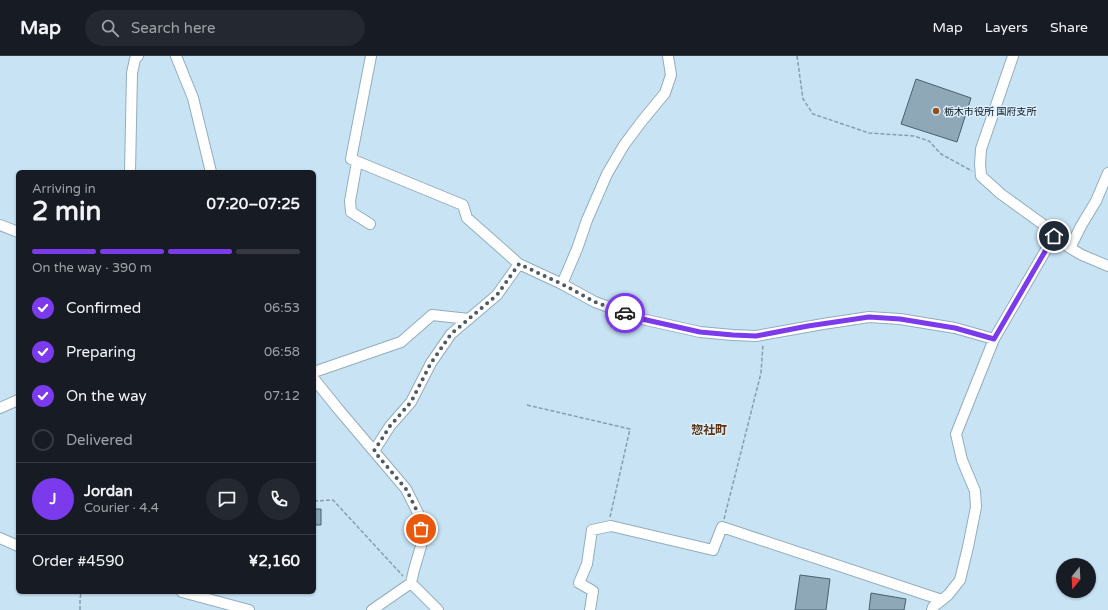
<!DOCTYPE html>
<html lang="en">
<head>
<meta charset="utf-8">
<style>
  :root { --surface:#171b24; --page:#242831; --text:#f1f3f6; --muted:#9ea1a6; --line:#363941; --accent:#7c3aed }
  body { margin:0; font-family:"Varela Round","Noto Sans JP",sans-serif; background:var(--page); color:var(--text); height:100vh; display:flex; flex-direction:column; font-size:15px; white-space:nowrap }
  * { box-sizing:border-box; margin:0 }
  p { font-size:13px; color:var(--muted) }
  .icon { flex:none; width:22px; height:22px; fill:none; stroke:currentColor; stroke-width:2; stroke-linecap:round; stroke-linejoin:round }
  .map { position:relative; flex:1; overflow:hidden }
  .drawer { position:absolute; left:16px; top:114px; width:300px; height:424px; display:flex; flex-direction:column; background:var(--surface); border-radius:6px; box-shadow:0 1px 3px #0004 }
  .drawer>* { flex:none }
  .needle { width:26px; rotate:198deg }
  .tools { position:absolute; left:1056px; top:502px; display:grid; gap:8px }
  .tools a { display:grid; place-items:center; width:40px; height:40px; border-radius:50%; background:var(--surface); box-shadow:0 1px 3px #0004; font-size:20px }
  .pin { position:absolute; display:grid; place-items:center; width:34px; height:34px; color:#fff; margin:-17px; border:2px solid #fff; border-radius:50%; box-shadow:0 1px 4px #0007 }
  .courier { position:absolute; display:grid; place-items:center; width:40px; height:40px; margin:-20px; border:3px solid #7c3aed; border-radius:50%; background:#fff; color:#222; box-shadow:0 1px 5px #0007 }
  .summary em { font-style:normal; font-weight:700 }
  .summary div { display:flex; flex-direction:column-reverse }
  .summary { display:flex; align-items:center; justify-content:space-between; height:68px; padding:0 16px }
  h1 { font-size:26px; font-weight:700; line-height:30px }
  .bar { display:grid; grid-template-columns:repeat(4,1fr); gap:6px 4px; align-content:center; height:48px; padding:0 16px }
  .bar i { height:5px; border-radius:3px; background:var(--line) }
  .bar .current { background:var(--accent) }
  .bar p { grid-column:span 4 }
  .line { display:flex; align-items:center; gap:10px; padding:0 16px; border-top:1px solid var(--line) }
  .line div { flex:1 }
  .round { display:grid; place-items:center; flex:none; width:42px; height:42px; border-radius:21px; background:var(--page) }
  ol { padding:0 16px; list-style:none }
  li { display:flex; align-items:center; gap:12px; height:44px }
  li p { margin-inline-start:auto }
  li .icon { padding:4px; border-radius:50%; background:var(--accent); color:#fff; stroke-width:4 }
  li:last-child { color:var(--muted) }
  li i { width:22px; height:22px; border:2px solid var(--line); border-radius:50% }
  header { display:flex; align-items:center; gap:24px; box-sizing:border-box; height:56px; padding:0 20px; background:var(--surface); border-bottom:1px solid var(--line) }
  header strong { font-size:19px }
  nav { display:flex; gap:22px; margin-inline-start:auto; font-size:14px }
  .search { width:280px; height:36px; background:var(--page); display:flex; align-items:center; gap:10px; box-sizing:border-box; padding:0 14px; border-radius:22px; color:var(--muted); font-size:15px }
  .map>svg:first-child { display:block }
  .building { fill:#8ea8b8; stroke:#49606f }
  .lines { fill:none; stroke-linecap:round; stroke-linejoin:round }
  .minor-casing { stroke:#93adbd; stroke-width:12 }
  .path { stroke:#899eab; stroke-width:1.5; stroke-dasharray:4 2; stroke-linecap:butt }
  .minor { stroke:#fff; stroke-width:10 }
  .done { stroke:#4c5b65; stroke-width:4; stroke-dasharray:0 7.2 }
  .route { stroke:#7c3aed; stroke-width:5 }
  .poi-dot { fill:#92501d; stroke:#daeffd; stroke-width:1.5 }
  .labels { text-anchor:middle; stroke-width:3; stroke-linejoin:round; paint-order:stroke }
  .poi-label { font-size:10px; fill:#091218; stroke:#daeffd; text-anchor:start }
  .quarter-label { font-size:12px; font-weight:bold; fill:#623512; stroke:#daeffd }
</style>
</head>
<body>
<header>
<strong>Map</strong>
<div class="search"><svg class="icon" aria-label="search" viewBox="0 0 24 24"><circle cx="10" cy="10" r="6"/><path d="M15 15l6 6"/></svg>Search here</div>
<nav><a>Map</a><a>Layers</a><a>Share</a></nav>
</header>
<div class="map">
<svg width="1108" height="554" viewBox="0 0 1108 554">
  <rect width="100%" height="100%" fill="#c8e3f4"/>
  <path class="building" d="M916 23 971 42 957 86 901 68Z
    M314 453H321V469H314Z
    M800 519 830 523 826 554H795Z
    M871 537 906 543 904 554H869Z"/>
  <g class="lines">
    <g class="minor-casing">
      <path id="minor" d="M176 0 193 42 211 116
        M371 0 351 103 463 149 467 162 519 208
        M1013 0 981 93 980 108 981 120 1001 138 1048 172 1054 180 1070 192 1082 199 1108 210
        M357 106 350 145 351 156 370 168
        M130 116 132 17 135 3 138 0
        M0 169 18 176
        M1070 192 1081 170 1096 145 1108 117
        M562 228 577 193 587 164 607 118 624 89 642 65 665 37 671 19 668 0
        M314 316 401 286 432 259 469 263
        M314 323 339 354 406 433 418 457 421 473V490L414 514 411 527 372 554
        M0 352 18 344
        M374 395 390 370 411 346 431 307 451 278 497 239 519 208 562 228 595 246 642 263 700 276 733 279 756 280 823 268 869 261 900 263 955 272 994 283
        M0 482 18 490
        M411 527 438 554
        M182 536 249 554
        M590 554 593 535 579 527 587 508 592 474 611 470 713 494 722 471 942 544
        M932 554 933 551 948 539 960 524 968 491 976 451 975 435 962 404 956 378 994 283 1054 180"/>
    </g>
    <path class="path" d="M797 0 803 43 813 58 869 77 914 80 929 85 941 98 972 115
      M527 349 630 373 610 461
      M314 445 333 444 403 520
      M724 463 761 317 763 288
      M80 554V544L81 536"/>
    <use href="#minor" class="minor"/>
  </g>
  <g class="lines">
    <path class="done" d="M421 473 418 457 406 433 374 395 390 370 411 346 431 307 451 278 497 239 519 208 562 228 595 246 625 257"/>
    <path class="route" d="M625 257 642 263 700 276 733 279 756 280 808 270 869 261 900 263 955 272 994 283 1054 180"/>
  </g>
  <circle class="poi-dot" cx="936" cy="55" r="4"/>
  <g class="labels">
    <g class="poi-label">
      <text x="944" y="59">栃木市役所 国府支所</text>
    </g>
    <g class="quarter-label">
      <text x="709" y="378">惣社町</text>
    </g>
  </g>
</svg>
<div class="tools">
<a><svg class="needle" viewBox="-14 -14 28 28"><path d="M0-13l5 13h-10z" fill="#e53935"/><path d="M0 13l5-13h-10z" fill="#9ea1a6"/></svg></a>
</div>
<div class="pin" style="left:421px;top:473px;background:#ea580c"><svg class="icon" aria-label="bag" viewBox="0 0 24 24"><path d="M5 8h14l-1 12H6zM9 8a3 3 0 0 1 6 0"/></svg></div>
<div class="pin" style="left:1054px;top:180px;background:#1f2937"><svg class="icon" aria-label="home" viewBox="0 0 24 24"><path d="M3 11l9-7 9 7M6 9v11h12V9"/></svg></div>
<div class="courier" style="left:625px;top:257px"><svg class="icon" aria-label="car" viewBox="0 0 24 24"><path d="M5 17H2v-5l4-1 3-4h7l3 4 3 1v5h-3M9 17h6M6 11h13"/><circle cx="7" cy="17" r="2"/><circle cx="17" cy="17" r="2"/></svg></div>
<section class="drawer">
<div class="summary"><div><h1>2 min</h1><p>Arriving in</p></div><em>07:20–07:25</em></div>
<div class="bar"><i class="current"></i><i class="current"></i><i class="current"></i><i></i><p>On the way · 390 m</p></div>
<ol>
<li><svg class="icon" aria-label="check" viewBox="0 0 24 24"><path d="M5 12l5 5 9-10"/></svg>Confirmed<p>06:53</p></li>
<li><svg class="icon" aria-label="check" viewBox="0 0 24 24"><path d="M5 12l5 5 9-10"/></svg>Preparing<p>06:58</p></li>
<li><svg class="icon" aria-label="check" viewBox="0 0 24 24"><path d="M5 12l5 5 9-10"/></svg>On the way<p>07:12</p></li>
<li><i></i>Delivered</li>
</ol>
<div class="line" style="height:72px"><b class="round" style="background:var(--accent);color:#fff">J</b><div><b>Jordan</b><p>Courier · 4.4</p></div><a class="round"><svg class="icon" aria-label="chat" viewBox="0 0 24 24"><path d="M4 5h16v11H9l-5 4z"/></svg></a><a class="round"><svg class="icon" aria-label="phone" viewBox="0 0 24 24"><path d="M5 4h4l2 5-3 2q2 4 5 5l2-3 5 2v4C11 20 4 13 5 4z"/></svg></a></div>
<div class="line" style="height:52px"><div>Order #4590</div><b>¥2,160</b></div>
</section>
</div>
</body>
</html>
